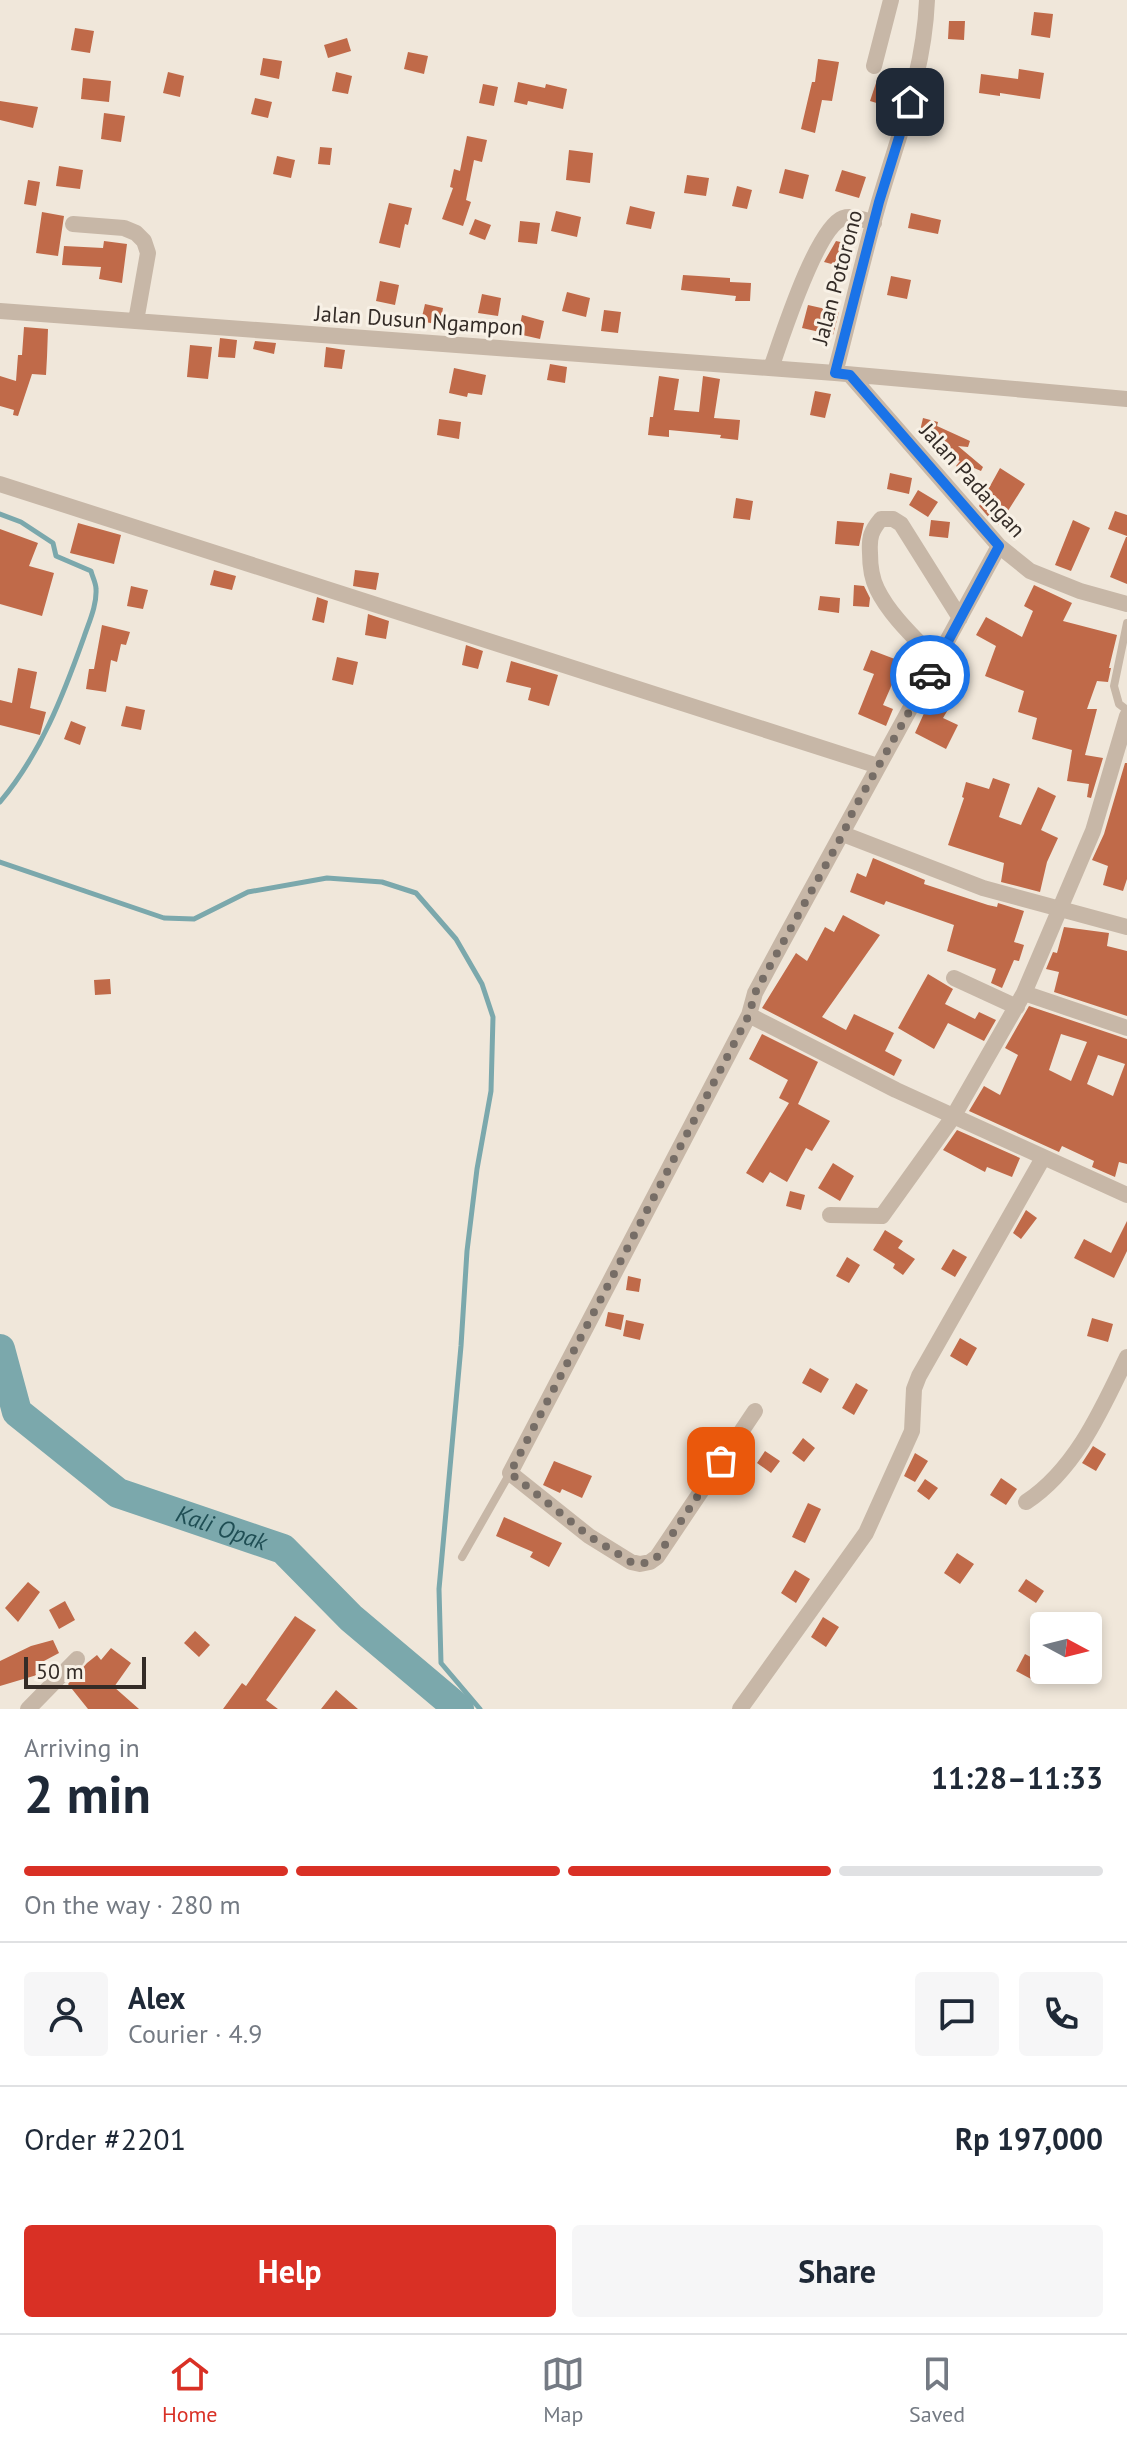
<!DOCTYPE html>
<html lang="en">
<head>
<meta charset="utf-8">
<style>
  :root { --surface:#fff; --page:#f6f6f7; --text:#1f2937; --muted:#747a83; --line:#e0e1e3; --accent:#d93025 }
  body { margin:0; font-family:"PT Sans",sans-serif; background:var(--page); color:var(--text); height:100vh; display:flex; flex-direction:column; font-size:30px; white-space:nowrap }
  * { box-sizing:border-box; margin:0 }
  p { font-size:26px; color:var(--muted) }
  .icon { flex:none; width:44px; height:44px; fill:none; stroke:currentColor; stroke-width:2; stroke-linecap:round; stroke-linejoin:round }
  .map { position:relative; height:1709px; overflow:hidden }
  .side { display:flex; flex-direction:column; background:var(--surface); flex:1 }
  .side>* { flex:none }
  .needle { width:52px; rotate:97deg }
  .tools { position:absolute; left:1030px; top:1612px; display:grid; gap:16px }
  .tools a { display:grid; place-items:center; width:72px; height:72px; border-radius:8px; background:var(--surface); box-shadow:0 4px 12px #0003; font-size:40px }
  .scale { position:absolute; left:24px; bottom:20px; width:122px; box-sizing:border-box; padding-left:8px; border:4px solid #342c27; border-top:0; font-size:22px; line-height:28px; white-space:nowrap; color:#342c27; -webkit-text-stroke:6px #f8f1e6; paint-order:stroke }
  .pin { position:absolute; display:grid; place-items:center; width:68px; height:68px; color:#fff; margin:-34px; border-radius:16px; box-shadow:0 4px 12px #0006 }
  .courier { position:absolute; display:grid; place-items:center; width:80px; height:80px; margin:-40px; border:6px solid #1a73e8; border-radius:50%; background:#fff; color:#222; box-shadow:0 2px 10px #0007 }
  .head em { font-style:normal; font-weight:700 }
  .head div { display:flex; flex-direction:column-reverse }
  .head { display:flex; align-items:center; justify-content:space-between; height:136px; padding:0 24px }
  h1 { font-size:52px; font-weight:700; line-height:60px }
  .bar { display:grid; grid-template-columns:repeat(4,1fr); gap:12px 8px; align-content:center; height:96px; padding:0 24px }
  .bar i { height:10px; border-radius:6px; background:var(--line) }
  .bar .current { background:var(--accent) }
  .bar p { grid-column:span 4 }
  .line { display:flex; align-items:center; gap:20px; padding:0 24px; border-top:2px solid var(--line) }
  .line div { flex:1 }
  .round { display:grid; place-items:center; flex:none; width:84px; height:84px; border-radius:8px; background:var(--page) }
  .cta { display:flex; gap:16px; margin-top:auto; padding:16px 24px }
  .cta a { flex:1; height:92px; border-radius:8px; background:var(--accent); color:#fff; font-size:32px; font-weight:700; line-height:92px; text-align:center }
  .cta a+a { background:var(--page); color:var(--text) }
  .dock { display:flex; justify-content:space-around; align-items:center; height:112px; border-top:2px solid var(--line); background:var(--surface); font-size:22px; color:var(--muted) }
  .dock a { display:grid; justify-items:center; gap:4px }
  .dock .current { color:var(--accent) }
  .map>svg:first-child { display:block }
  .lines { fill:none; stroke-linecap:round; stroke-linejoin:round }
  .stream { stroke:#7ba8ac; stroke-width:5 }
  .river { stroke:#7ba8ac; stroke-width:30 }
  .building { fill:#c06a49; fill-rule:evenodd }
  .lane { stroke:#c7b7a7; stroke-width:8 }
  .street { stroke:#c7b7a7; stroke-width:16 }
  .done { stroke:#766d66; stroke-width:8; stroke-dasharray:0 14.4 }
  .route { stroke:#1a73e8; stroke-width:10 }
  .labels { text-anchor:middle; stroke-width:6; stroke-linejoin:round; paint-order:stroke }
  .street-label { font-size:22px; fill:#342c27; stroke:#f8f1e6 }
  .water-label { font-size:24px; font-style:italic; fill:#1f4e54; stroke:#f8f1e6 }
</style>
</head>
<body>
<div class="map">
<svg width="1127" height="1709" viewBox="0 0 1127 1709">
  <rect width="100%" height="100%" fill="#f0e7da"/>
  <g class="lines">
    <path class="stream" d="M0 514 21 522 53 543 56 556 91 571C92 576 96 583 96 589 97 605 89 622 84 637 63 696 41 753 0 802
      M0 862 164 918 194 919 248 892 327 878 382 882 416 893 456 939 482 984 493 1017 491 1091 477 1169 467 1251 461 1346 439 1589 441 1663 480 1709"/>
    <path class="river" id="s1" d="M0 1349 17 1412 118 1493 283 1549 351 1618 459 1709"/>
  </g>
  <path class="building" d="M1034 12 1053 14 1050 38 1031 35Z
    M949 21H965L964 40 948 39Z
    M75 28 94 31 90 53 71 50Z
    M347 38 351 51 328 58 324 45Z
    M408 52 428 56 424 74 404 69Z
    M263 58 282 61 279 79 260 75Z
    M818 59 839 62 832 101 822 100 815 133 801 129 812 82H815Z
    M1019 69 1044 73 1040 99 1000 93V96L979 93 981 74 1018 79Z
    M168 72 184 76 180 97 163 93Z
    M336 72 352 76 348 94 332 91Z
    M878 77 901 85 893 108 870 101Z
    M83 78 111 81 109 102 81 99Z
    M518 82 545 88 546 84 567 89 563 109 528 101 527 105 514 102Z
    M483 84 498 87 494 106 479 103Z
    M255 98 272 102 268 118 251 114Z
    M0 101 38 107 33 128 0 120Z
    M104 113 125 116 121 142 101 139Z
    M467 136 487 140 482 162 474 160 466 200 471 202 463 226 442 219 453 188 450 187 454 169 460 171Z
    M320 147 332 148 330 165 318 164Z
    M569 150 593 153 590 183 566 180Z
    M277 156 295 160 291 178 273 174Z
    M59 166 83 170 80 189 56 186Z
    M785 169 809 175 803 199 779 193Z
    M842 170 866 177 859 198 835 191Z
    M687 175 709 178 706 196 684 193Z
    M28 180 40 182 36 206 24 204Z
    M737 186 752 190 747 209 732 206Z
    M389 203 412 208 408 225 405 224 400 248 379 243Z
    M630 206 655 212 651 229 626 224Z
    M556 211 581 217 577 237 551 231Z
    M42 212 64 216 58 256 36 253Z
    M911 213 941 220 938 234 908 228Z
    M475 219 491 225 485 240 469 234Z
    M520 221 540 223 537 244 518 242Z
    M104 241 127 244 122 283 99 279 101 267 62 265 64 246 103 248Z
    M836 241 845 243 839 266 824 262Z
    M683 275 730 278V282L751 283 750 301H735L736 296 681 290Z
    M891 276 911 280 907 299 887 295Z
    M380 281 399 285 395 305 376 301Z
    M567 292 590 298 586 317 562 311Z
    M482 294 501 298 498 316 478 313Z
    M425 304 443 308 440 325 421 321Z
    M808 305 839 312 833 335 802 328Z
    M604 310 621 312 618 333 601 331Z
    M522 315 544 321 540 339 518 334Z
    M24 327 48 329 47 357 46 375 32 374 18 416 13 415 14 410 0 406V376L16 381 18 355H22Z
    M220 338 237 340 235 358 218 357Z
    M255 341 276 343 274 354 253 349Z
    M190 345 212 347 208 379 187 377Z
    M326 347 345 350 342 369 324 367Z
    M550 364 567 367 565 383 547 380Z
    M454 368 486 375 482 395 468 393 467 397 449 393Z
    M659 376 679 379 674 410 699 412 703 376 720 379 714 418 740 420 738 440 720 438 721 435 669 430V437L648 435 650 417H653Z
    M815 391 831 394 825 418 810 415Z
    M923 418 938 422 937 426 970 441 968 447 958 446 983 467 981 471 974 468 968 476 956 466 960 461 940 452 945 441 919 435Z
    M439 419 461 422 459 439 437 435Z
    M1000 468 1025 484 999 525 991 520 979 506Z
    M890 473 912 478 909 494 887 489Z
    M918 490 938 502 928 517 909 505Z
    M736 498 753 501 750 520 733 518Z
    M1115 511 1127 515V536L1108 529Z
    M931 520 950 522 948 538 929 536Z
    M1073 520 1090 528 1071 571 1055 565Z
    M837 521 864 523 859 546 835 544Z
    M78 523 121 535 114 564 70 553Z
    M0 529 38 543 29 566 54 573 42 616 0 604Z
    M1126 537H1127V584L1110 577Z
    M214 570 236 576 232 590 210 585Z
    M355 570 379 573 376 590 353 586Z
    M854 585 864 586 870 598 869 607 853 606Z
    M1034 585 1072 603 1063 621 1117 635 1109 668H1111L1108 682 1097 681 1087 709H1097L1085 755 1103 758 1091 798 1087 797 1089 784 1067 781 1072 750 1032 739 1037 718 1018 712 1024 691 985 676 996 646 976 635 986 617 1022 637 1033 611 1024 606Z
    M131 586 148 590 143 609 127 606Z
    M820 596 840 598 839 613 818 610Z
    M317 597 328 601 324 623 312 620Z
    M368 614 389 621 386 639 365 635Z
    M102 625 130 632 126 645 121 644 117 662 111 660 106 692 86 689 89 669H94Z
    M466 645 483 651 478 669 462 665Z
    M871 650 908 664 900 684 893 682 883 705 893 709 886 726 858 714 874 674 863 670Z
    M337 657 358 662 353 685 332 680Z
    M511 661 558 675 549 706 528 700 531 688 506 682Z
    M18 668 37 672 30 708 46 712 40 735 0 725V700L12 703Z
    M936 687 955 698 943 718 958 725 946 749 915 733Z
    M126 706 145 710 141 730 121 726Z
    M71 721 86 727 80 745 64 739Z
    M1125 763H1127V879L1123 891 1103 885 1108 866 1092 860 1104 834Z
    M993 778 1010 784 999 817 1021 825 1038 787 1056 796 1041 830 1058 838 1047 862 1040 892 1001 882 1004 863 948 845 964 798 962 797 966 782 989 789Z
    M873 858 925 880 924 884 988 905 997 907 998 903 1024 911 1014 942 1024 945 1019 961 1014 960 1002 988 991 983 996 969 947 951 954 925 886 901 884 905 850 892 857 873 866 877Z
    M843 915 880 935 822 1017 846 1030 854 1014 894 1033 885 1051 902 1060 894 1076 762 1008 796 953 807 961 825 927 834 932Z
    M1064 927 1109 933 1107 946 1127 951V1016L1054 992 1059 972 1046 969 1053 952 1057 953Z
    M928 974 953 989 945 1004 975 1019 979 1012 996 1020 984 1041 948 1023 934 1049 898 1028Z
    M110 979 111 994 95 995 94 980Z
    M1029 1006 1127 1039V1164L1119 1162 1115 1177 1092 1167 1094 1161 1062 1146 1059 1152 969 1111 984 1086 1000 1095 1018 1055 1005 1048ZM1061 1034 1087 1042 1071 1081 1049 1070ZM1098 1055 1125 1064 1113 1096 1087 1084Z
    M762 1034 818 1062 798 1104 830 1121 812 1151 806 1148 787 1182 770 1172 763 1183 746 1173 789 1103 779 1098 788 1080 749 1059Z
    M957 1130 1020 1158 1012 1177 987 1167 985 1172 943 1150Z
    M833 1163 854 1176 840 1201 818 1188Z
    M790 1191 805 1195 801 1210 786 1206Z
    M1026 1210 1037 1218 1021 1239 1013 1233Z
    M1127 1221V1251L1114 1278 1074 1258 1084 1239 1111 1253Z
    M885 1230 903 1241 898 1248 915 1259 903 1275 893 1268 895 1264 873 1250Z
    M953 1249 967 1257 955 1277 941 1269Z
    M847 1257 860 1265 849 1283 836 1276Z
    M628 1276 641 1279 639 1292 626 1290Z
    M608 1312 624 1315 621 1330 605 1326Z
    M1092 1318 1113 1324 1108 1342 1087 1336Z
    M626 1320 644 1324 640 1340 623 1336Z
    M960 1338 977 1348 967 1366 950 1356Z
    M810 1368 829 1379 821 1393 802 1383Z
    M856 1383 868 1390 854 1415 842 1408Z
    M803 1438 815 1448 804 1462 792 1453Z
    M1093 1446 1106 1454 1096 1471 1082 1463Z
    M765 1451 780 1461 771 1473 757 1463Z
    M915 1453 928 1461 915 1482 904 1476Z
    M736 1460 743 1464 732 1485 722 1480Z
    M554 1461 592 1476 582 1498 562 1489 560 1493 543 1485Z
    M1001 1478 1017 1489 1006 1505 990 1495Z
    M925 1479 938 1488 929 1500 917 1491Z
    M808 1503 821 1509 805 1543 792 1537Z
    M504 1517 562 1543 549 1567 530 1557 533 1552 496 1536Z
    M957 1553 974 1564 960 1584 944 1573Z
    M795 1570 810 1579 796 1603 781 1593Z
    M1026 1579 1044 1591 1036 1603 1018 1591Z
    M28 1582 40 1592 18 1622 5 1608Z
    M65 1601 75 1620 59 1629 49 1610Z
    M295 1616 316 1630 266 1700 278 1709H223L242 1683 246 1686Z
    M823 1617 839 1627 826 1647 811 1637Z
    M195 1631 210 1645 199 1657 184 1643Z
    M53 1640 59 1653 44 1661 47 1672 0 1686V1661L31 1646Z
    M111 1648 131 1663 114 1687 139 1709H88L68 1684 87 1663 97 1655 101 1660Z
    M1025 1654 1040 1662 1031 1679 1016 1671Z
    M336 1690 358 1709H321Z"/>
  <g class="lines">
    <path class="lane" d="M1127 623 1114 686 1119 704 1127 710
      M462 1557 510 1473"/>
    <path class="street" d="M874 66 891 0
      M73 224 124 228 136 233 144 241 148 253 136 321
      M0 311 835 373 1127 399
      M771 368C781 340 816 228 843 218 852 215 865 220 874 223
      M835 373C850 316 863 258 879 202 899 133 924 73 927 0
      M850 375 999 546 1030 571 1080 591 1127 604
      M0 484 878 766
      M999 546 783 941 755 993 749 1015 896 1090 1127 1195
      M937 661C917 640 890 616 877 589 872 579 870 564 870 553 869 537 871 531 881 519H893L901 524 960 618
      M843 834 983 888 1127 927
      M954 978 1017 1007
      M1024 993 1127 1028
      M749 1015 510 1473 589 1536 631 1562 640 1564 650 1562 657 1557 755 1411
      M830 1215 882 1216 953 1117 1024 993 1093 831 1127 716
      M1026 1502C1076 1469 1102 1409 1127 1357
      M28 1709 77 1659
      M740 1709 866 1533 912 1431 914 1389 919 1376 1043 1158"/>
  </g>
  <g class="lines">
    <path class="done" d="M721 1461 657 1557 650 1562 640 1564 631 1562 589 1536 510 1473 749 1015 755 993 843 834 853 811 930 675"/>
    <path class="route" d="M910 102 879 202 835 373 850 375 999 546 930 675"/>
  </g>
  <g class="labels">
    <g class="street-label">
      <text transform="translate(837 277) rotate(-75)" y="8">Jalan Potorono</text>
      <text transform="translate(419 320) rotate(4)" y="8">Jalan Dusun Ngampon</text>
      <text transform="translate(973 480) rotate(48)" y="8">Jalan Padangan</text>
    </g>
    <g class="water-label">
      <text dy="8" stroke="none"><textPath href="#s1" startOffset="304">Kali Opak</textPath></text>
    </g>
  </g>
</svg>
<div class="tools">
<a><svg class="needle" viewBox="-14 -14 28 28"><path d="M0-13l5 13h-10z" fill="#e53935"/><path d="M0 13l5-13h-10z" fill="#747a83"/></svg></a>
</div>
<div class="scale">50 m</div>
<div class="pin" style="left:721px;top:1461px;background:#ea580c"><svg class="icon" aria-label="bag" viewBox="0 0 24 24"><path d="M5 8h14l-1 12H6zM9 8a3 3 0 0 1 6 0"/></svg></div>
<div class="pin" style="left:910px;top:102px;background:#1f2937"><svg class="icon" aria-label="home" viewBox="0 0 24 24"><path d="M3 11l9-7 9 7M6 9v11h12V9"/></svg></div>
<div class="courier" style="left:930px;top:675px"><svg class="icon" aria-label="car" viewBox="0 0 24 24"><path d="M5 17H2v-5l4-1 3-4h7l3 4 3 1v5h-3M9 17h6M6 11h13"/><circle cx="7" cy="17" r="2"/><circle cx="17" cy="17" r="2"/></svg></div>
</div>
<section class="side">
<div class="head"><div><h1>2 min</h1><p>Arriving in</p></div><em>11:28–11:33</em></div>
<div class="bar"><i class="current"></i><i class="current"></i><i class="current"></i><i></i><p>On the way · 280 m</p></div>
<div class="line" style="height:144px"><a class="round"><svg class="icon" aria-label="person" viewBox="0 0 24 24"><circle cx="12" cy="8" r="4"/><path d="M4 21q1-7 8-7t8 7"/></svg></a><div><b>Alex</b><p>Courier · 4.9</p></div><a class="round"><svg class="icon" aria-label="chat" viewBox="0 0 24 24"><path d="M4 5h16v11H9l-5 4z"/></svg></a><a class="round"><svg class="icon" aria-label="phone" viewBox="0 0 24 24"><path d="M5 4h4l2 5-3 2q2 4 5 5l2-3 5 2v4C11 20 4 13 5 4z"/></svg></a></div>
<div class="line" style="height:104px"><div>Order #2201</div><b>Rp 197,000</b></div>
<div class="cta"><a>Help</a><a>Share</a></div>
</section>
<nav class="dock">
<a class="current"><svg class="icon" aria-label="home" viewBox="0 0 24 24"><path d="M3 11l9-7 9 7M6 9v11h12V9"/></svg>Home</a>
<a><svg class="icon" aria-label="map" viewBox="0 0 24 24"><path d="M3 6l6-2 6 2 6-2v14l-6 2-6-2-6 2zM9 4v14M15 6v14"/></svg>Map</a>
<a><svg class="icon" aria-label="saved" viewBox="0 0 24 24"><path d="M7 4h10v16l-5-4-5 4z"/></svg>Saved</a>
</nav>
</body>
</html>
